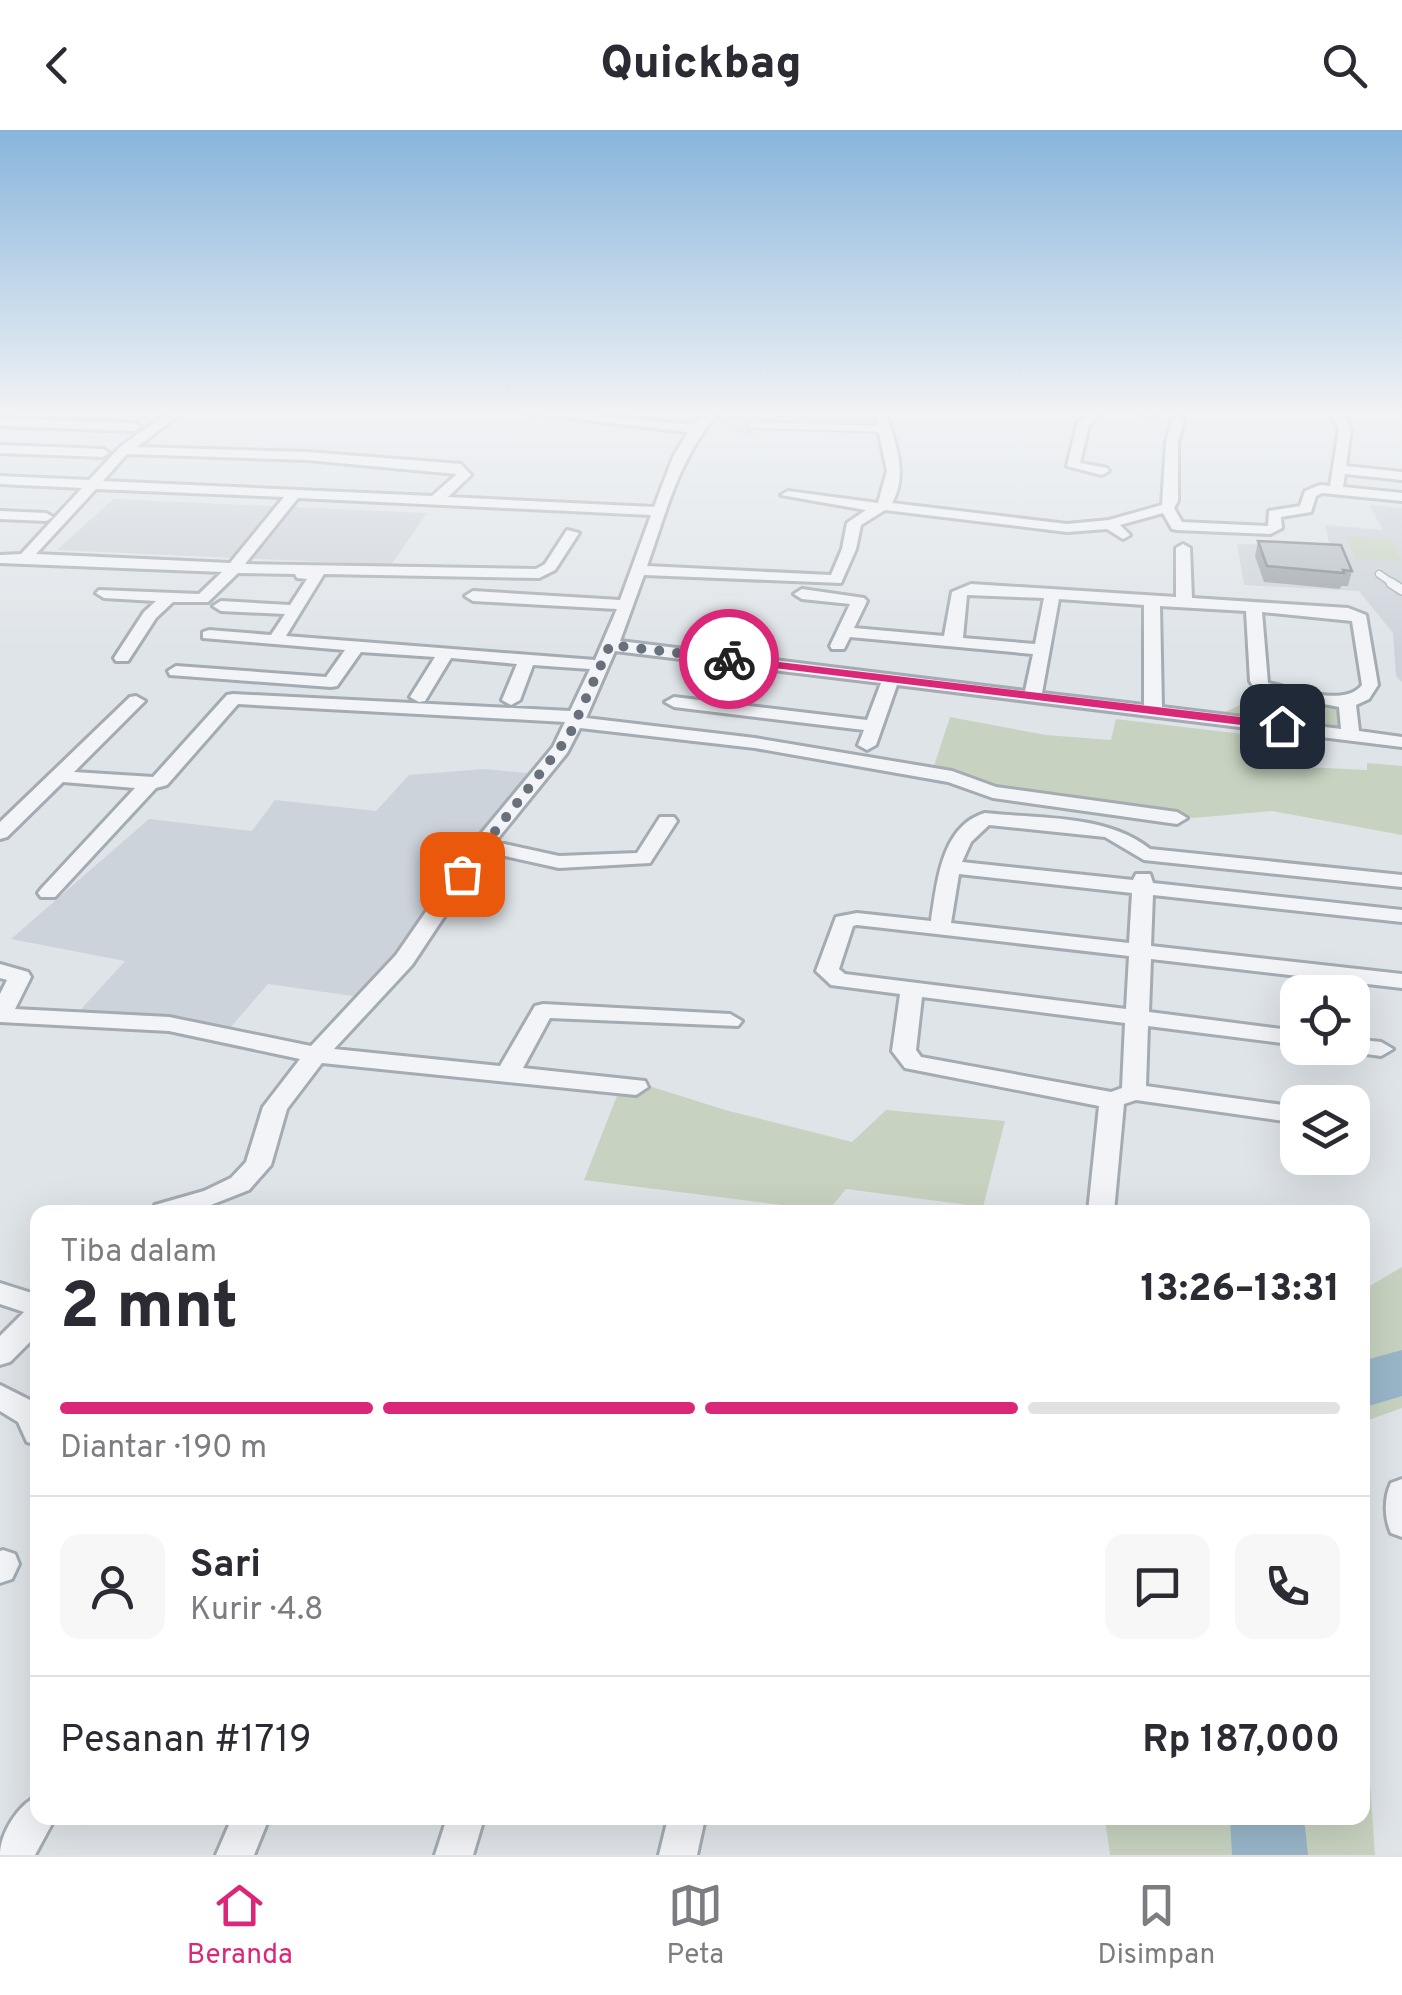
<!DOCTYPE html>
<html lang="id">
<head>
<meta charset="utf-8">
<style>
  :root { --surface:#fff; --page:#f7f7f7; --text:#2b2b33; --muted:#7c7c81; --line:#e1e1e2; --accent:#db2777 }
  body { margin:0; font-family:Overpass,sans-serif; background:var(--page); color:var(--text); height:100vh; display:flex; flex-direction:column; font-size:38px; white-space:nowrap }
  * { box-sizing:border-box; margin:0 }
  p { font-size:32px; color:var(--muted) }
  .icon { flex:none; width:55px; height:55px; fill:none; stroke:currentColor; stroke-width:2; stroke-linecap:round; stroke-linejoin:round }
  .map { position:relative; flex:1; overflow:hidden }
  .drawer { position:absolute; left:30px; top:1075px; width:1340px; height:620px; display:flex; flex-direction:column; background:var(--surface); border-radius:20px; box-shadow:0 10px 40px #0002 }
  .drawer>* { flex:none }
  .controls { position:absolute; left:1280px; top:845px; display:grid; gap:20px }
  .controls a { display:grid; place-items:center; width:90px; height:90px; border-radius:20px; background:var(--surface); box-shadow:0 10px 40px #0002; font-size:50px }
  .pin { position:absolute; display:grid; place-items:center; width:85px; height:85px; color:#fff; margin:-42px; border-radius:20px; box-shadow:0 5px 15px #0006 }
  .courier { position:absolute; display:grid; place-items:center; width:100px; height:100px; margin:-50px; border:8px solid #db2777; border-radius:50%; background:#fff; color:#222; box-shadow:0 2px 12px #0007 }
  .head em { font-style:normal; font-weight:800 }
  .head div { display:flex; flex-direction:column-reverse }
  .head { display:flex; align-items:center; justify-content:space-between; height:170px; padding:0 30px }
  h1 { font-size:65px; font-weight:800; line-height:75px }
  .bar { display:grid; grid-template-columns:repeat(4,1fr); gap:15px 10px; align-content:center; height:120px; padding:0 30px }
  .bar i { height:12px; border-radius:8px; background:var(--line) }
  .bar .current { background:var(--accent) }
  .bar p { grid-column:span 4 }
  .line { display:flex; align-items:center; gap:25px; padding:0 30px; border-top:2px solid var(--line) }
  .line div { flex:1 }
  .round { display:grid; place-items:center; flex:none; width:105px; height:105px; border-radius:20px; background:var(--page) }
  header { display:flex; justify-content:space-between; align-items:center; height:130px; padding:0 30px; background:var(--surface); font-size:45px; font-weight:800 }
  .tab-bar { display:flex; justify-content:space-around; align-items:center; height:140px; border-top:2px solid var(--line); background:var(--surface); font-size:28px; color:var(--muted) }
  .tab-bar a { display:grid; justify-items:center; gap:5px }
  .tab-bar .current { color:var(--accent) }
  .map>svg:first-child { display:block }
  .built { fill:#cdd3da }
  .green { fill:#c7d3c0 }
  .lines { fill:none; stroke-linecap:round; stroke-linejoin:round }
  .river { fill:#99b6c9; fill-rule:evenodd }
  .service-far1-casing { stroke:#a4abb2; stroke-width:9 }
  .service-casing { stroke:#a4abb2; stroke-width:12 }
  .minor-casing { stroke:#a4abb2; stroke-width:6 }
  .service-far1 { stroke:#f2f4f7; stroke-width:6 }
  .service { stroke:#f2f4f7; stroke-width:9 }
  .minor { fill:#f2f4f7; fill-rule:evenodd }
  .wall { fill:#9da3a9 }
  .building { fill:#b6bec5; stroke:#7f858a; stroke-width:2.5 }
  .route { fill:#db2777 }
  .done { stroke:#68717b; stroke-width:10; stroke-dasharray:0 18 }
</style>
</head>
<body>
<header><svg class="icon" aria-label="back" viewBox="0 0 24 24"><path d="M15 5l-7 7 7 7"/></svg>Quickbag<svg class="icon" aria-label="search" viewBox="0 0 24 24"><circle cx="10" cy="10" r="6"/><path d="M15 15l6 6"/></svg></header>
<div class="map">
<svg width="1402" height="1725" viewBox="0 0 1402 1725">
  <rect width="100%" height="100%" fill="#dfe4e8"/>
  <path class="built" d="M729 281H880L890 306 754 299 751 306 715 299Z
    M113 369 427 383 391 435 57 420Z
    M1369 375 1402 378V552L1396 546 1393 503 1359 461 1244 455 1237 414 1330 416 1325 395 1383 400Z
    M484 639 536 644 382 870 268 854 224 905 74 887 125 831 11 809 149 689 252 701 275 670 376 681 409 645Z"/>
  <path class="green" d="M1345 406 1390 408 1402 431 1356 429Z
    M1271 561 1347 573 1350 604 1214 587Z
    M950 587 1046 605 1111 610 1116 589 1276 608 1284 636 1367 640V633L1402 636V705L1272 681 1193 688 954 655 932 642Z
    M624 948 725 980 852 1012 886 980 1005 991 983 1077 846 1059 828 1081 584 1050Z
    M1402 1137V1278L1363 1292V1160Z
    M1363 1549 1375 1725H1110L1105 1688H1362Z"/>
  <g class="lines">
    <path class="river" d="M1402 1220V1266L1362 1278V1231Z
      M1230 1688H1304L1308 1725H1232Z"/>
    <g class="service-far1-casing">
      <path id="service-far1" d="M752 295 884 299
        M1379 444 1395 455"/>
    </g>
    <g class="service-casing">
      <path id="service" d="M1391 453 1402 460"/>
    </g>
    <g class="minor-casing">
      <path id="minor" d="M170 281H184L137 317 307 322 461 334 471 345 448 367 654 377 673 327 688 302 510 281H554L693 295 707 281H720C678 329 668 377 647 436L831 445 842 419 847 393 866 380 781 365 788 361 878 373 887 341 874 281H886C894 312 909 343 892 373L1067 394 1109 390 1162 375 1166 312 1172 290 1178 286 1184 290 1178 312V371L1174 378 1182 392 1268 396 1269 381 1300 376 1305 361 1320 355 1330 356 1339 299 1330 281H1342L1351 299 1346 336 1402 342V350L1345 344 1343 357 1402 363V371L1322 363 1316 366 1311 382 1281 387 1282 398 1270 404 1177 400 1172 399 1163 383 1120 395 1130 405 1123 409 1107 399 1067 402 885 380 861 395 856 419 841 453 644 445 620 511 1025 561 1033 524 850 507 844 519H832L830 516 850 474 802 469 794 464 802 459 864 468 867 471 854 498 944 506 952 462 971 454 1176 467V418L1183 414 1190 418 1192 468 1348 478 1366 485 1378 555 1369 569 1356 575 1359 601 1402 607V617L897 555 876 615 867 620 858 615 864 600 674 577 665 572 674 567 867 590 881 553 615 521 586 588 755 608 952 641 996 657 1177 682 1187 688 1177 694 993 668 948 652 755 618 580 598 567 623 495 712 559 726 637 723 660 687H674L677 691 650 733 559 738 487 722 412 835 334 919 500 936 535 876 543 874 730 884 742 891 738 896 550 888 523 938 645 951 648 957 636 965 322 933 287 979 271 1035 249 1060 193 1082H151L155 1075 204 1061 231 1048 246 1032 263 977 300 929 169 901 0 892V864L7 850 0 848V834L28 842 31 847 15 879 169 887 311 916 396 825 475 711 553 617 565 592 238 574 167 655 156 658 55 767H41L38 763 41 759 135 658 63 652 7 707 0 709V692L130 567 136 566 145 571 74 642 153 647 227 565 233 564 570 581 590 539 533 535 520 570 511 575 502 570 517 534 451 528 425 571 419 572 410 567 435 527 361 522 337 556 331 557 170 545 168 541 176 536 326 547 345 520 203 508V502L209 500 271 505 285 484 221 481 213 476 221 471 290 475 307 449 297 448 295 444 238 443 208 472H173L156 488 128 531H116L114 528 144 482 156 471 104 468 96 463 99 460 199 464 222 442 0 433V425L21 424 82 358 0 354V346L89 350 120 317ZM127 324 307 330 457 344 432 366 103 351ZM96 359 284 367 230 433 36 424ZM298 368 651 385 620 470 473 461 465 466 473 471 617 479 595 530 286 506 324 444 539 448 555 440 579 403 567 400 545 434 536 439 245 434ZM967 465 1044 468 1035 514 963 508ZM1059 469 1144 475V575L1042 563ZM1160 476 1246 481 1250 551 1256 561 1339 577 1341 599 1162 577ZM1262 482 1352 491 1362 555C1344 578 1293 558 1268 553Z
        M1091 281H1105L1089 295 1080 333 1107 338 1109 341 1102 345 1067 336 1077 294Z
        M1127 281H1159L1160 283 1154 287Z
        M0 288 135 293 141 297 135 301 0 296Z
        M0 315 103 319 109 323 103 327 0 323Z
        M0 381 46 383 53 387 46 391 0 389Z
        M985 683C1039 689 1106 684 1150 719L1402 745V757L1144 730 1105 707 989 695 971 712 962 732 1133 750 1136 744H1150L1153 753 1402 780V792L1153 765 1151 816 1402 844V858L1151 829 1149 882 1298 901V915L1148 896 1146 956 1298 977V993L1136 970 1124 974 1114 1082H1088L1099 976 905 938 892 921 900 864 831 855 816 841 836 787 857 783 931 791C937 753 941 696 985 683ZM959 744 1132 763 1129 813 951 793ZM857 795 1129 826 1126 879 845 844 839 839 853 796ZM922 867 1125 893 1122 958 1111 962 921 927 916 920Z
        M1352 909 1381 912 1393 919 1381 926 1344 921 1341 918H1352Z
        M0 1153 38 1165V1204L10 1232 0 1235V1206L24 1182 0 1174Z
        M0 1255 38 1274V1315L27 1312 18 1292 0 1281Z
        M1402 1349V1407L1391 1403C1384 1388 1384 1367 1391 1353Z
        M3 1420 15 1424 19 1434 12 1449 0 1453V1421Z
        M38 1666V1688H55L35 1725H0C0 1704 18 1674 38 1666Z
        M232 1688H269L254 1725H216Z
        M447 1688H484L473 1725H435Z
        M668 1688H705L697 1725H659Z"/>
    </g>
    <use href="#service-far1" class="service-far1"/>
    <use href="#service" class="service"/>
    <use href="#minor" class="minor"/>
  </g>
  <path class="wall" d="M1258 411 1352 441 1348 456H1341L1340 459 1264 452 1255 426Z"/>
  <path class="building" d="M1258 411 1341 415 1352 441 1343 440 1344 443 1267 436Z"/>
  <linearGradient id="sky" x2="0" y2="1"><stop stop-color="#88b5dc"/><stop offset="0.54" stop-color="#f1f3f5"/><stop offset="1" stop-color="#f1f3f5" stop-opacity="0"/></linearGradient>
  <rect width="1402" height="523" fill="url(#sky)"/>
  <path class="route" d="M729 526 1282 592 1288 596 1282 600 725 532Z"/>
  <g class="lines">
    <path class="done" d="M462 744 569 606 610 515 729 529"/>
  </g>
</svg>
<div class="controls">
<a><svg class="icon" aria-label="locate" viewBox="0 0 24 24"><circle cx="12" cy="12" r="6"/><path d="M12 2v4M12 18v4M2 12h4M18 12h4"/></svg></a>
<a><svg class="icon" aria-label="layers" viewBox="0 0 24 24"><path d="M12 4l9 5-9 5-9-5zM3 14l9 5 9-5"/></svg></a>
</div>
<div class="pin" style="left:462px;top:744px;background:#ea580c"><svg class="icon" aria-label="bag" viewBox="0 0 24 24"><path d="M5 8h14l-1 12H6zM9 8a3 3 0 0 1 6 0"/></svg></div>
<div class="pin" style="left:1282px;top:596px;background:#1f2937"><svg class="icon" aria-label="home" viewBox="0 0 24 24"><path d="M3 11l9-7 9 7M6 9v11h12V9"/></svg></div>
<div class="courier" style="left:729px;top:529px"><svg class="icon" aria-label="bike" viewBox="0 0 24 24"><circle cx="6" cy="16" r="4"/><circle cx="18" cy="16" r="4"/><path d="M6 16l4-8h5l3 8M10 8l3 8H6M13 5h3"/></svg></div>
<section class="drawer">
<div class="head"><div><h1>2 mnt</h1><p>Tiba dalam</p></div><em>13:26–13:31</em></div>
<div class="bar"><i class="current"></i><i class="current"></i><i class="current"></i><i></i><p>Diantar · 190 m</p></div>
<div class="line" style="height:180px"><a class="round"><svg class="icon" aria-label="person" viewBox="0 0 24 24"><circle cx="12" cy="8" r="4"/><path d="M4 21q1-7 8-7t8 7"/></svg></a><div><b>Sari</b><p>Kurir · 4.8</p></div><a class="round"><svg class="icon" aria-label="chat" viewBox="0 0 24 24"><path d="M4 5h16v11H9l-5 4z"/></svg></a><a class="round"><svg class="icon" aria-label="phone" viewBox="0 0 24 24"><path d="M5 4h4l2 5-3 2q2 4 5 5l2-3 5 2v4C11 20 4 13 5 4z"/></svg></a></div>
<div class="line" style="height:130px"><div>Pesanan #1719</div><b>Rp 187,000</b></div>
</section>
</div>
<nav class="tab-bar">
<a class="current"><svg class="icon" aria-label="home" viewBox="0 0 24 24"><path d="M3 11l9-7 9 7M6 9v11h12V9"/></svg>Beranda</a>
<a><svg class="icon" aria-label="map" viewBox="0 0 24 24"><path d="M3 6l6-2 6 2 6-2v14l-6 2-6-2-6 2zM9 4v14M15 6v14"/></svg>Peta</a>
<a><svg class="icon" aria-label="saved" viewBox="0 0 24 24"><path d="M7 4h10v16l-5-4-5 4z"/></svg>Disimpan</a>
</nav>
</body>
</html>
